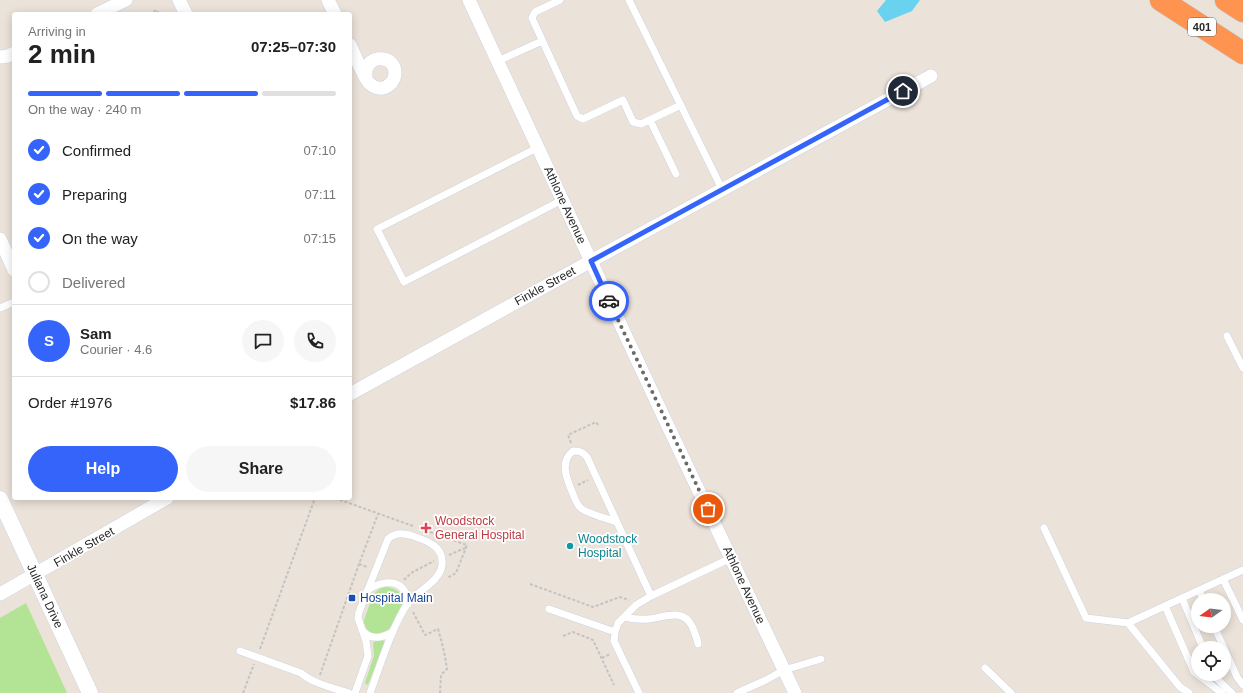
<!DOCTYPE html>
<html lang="en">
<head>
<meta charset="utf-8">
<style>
  :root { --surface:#fff; --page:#f6f6f6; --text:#222; --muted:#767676; --line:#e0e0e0; --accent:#3564fb }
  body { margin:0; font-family:Helvetica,sans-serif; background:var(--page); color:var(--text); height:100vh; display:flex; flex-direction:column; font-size:15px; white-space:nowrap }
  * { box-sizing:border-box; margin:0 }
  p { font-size:13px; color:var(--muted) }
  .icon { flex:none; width:22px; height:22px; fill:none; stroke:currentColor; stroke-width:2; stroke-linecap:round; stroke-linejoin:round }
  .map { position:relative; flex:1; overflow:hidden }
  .side { position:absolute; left:12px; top:12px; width:340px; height:488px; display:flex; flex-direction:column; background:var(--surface); border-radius:4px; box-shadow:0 2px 10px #0003 }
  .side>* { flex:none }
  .needle { width:26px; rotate:256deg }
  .controls { position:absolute; left:1191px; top:593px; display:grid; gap:8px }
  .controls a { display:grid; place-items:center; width:40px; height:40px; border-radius:50%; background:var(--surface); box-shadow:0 2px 10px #0003; font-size:20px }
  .pin { position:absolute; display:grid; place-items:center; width:34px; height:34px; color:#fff; margin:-17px; border:2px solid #fff; border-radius:50%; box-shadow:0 1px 4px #0007 }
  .courier { position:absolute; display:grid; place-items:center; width:40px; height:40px; margin:-20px; border:3px solid #3564fb; border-radius:50%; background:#fff; color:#222; box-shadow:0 1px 5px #0007 }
  .summary em { font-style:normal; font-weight:600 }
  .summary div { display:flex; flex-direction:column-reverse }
  .summary { display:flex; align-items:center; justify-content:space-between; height:68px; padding:0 16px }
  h1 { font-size:26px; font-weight:600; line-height:30px }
  .bar { display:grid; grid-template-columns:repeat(4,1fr); gap:6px 4px; align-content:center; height:48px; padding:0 16px }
  .bar i { height:5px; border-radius:3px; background:var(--line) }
  .bar .active { background:var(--accent) }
  .bar p { grid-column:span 4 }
  .line { display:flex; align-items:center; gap:10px; padding:0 16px; border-top:1px solid var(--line) }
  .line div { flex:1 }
  .round { display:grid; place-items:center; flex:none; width:42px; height:42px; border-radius:21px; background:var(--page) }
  ol { padding:0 16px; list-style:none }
  li { display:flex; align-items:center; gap:12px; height:44px }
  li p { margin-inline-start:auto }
  li .icon { padding:4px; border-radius:50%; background:var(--accent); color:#fff; stroke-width:4 }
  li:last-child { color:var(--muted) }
  li i { width:22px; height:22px; border:2px solid var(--line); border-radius:50% }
  .button { display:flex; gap:8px; margin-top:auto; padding:8px 16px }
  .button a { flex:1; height:46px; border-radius:24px; background:var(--accent); color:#fff; font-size:16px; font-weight:600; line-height:46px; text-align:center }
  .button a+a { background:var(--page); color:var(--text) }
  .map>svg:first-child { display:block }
  .green { fill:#b3e394 }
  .water { fill:#69d2ef }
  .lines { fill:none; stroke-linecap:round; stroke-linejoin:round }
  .service-casing { stroke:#ced3e1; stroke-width:8 }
  .minor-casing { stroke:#ced3e1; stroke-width:14 }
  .tertiary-casing { stroke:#ced3e1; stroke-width:17 }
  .motorway-casing { stroke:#c3c3c3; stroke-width:23 }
  .path { stroke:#c3c3c3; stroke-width:2; stroke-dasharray:3 2; stroke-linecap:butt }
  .service { stroke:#fff; stroke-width:7 }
  .minor { stroke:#fff; stroke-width:13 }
  .tertiary { stroke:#fff; stroke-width:16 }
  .motorway { stroke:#ff9350; stroke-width:22 }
  .done { stroke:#6c6966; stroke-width:4; stroke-dasharray:0 7.2 }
  .route { stroke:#3564fb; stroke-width:5 }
  .health-dot { fill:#e0444e; stroke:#fff; stroke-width:1.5 }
  .culture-dot { fill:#0f9aa8; stroke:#fff; stroke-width:1.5 }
  .transit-dot { fill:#1a4fb4; stroke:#fff; stroke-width:1.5 }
  .labels { text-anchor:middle; stroke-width:3.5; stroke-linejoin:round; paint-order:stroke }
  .shield { fill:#fff; stroke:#686868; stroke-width:1 }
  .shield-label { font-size:11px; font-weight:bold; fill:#282828 }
  .street-label { font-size:12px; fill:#282828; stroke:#fff }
  .health-label { font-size:12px; fill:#be3a42; stroke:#fff; text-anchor:start }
  .culture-label { font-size:12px; fill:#0d838f; stroke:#fff; text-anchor:start }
  .transit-label { font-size:12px; fill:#164399; stroke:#fff; text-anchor:start }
</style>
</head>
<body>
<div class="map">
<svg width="1243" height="693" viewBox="0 0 1243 693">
  <rect width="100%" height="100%" fill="#ebe2d9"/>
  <path class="green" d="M386 587C396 588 404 593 402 604 397 613 391 636 377 635 374 634 371 633 368 632L364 623V620L373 595 379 589Z
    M26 603 67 693H0V618Z
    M375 641 382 640 384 641V643L369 682 367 685 365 683 374 656 373 643Z"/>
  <path class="water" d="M886 0H920L912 11 885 22 877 11Z"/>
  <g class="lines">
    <g class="service-casing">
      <path id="service" d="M560 0 535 12 532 18 577 116 583 119 623 100 633 122 641 124 681 105
        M629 0 722 189
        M498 61 542 41
        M650 120 676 174
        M539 147 377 229 404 282 562 200
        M0 308 14 302
        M1227 336 1243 368
        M617 522C608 519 589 514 582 509 577 506 575 499 573 494 567 480 559 462 573 451 580 451 583 452 587 457L651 596
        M1044 528 1086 618 1128 623 1243 570
        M1223 579 1243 620
        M1199 590 1203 600
        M367 591C378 582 399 577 406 594 408 597 408 600 408 604
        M1182 598 1203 648
        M1165 606 1194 672 1222 693
        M549 609 615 632
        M624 617C633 619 641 620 649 619 665 617 683 608 692 626 695 633 697 638 698 644
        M1128 623 1180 687 1189 693
        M1214 626 1237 677 1243 685
        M364 632C373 641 383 637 393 632
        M240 651 301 673C314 684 333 688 349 693
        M985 668 1011 693
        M1214 674 1216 678 1232 693
        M355 693 368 656 366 641 358 618 359 612 388 539C396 532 403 533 413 536 428 541 444 547 442 565 440 582 418 590 408 603 392 626 380 666 370 693
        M639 693 614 641 615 632 618 623 636 605 651 596 731 558
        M737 693 766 680 784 670 821 659"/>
    </g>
    <g class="minor-casing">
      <path id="minor" d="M179 0 186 14
        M328 0 335 14
        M469 0 667 424 795 693
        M97 14 126 0
        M350 45C354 53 364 78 369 83 375 89 383 90 389 85 393 82 395 77 395 72 394 53 363 54 366 77
        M0 57 8 56 14 53
        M0 239 14 270
        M350 394 591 261 931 76
        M0 594 167 498"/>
    </g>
    <g class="tertiary-casing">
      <path id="tertiary" d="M0 499 90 693"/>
    </g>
    <g class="motorway-casing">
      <path id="motorway" d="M1161 0 1243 53
        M1226 0 1243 11"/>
    </g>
    <path class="path" d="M149 14 157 10 159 14
      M571 443 568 435 596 422 598 425
      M578 485 588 480
      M335 498 413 526
      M430 532 467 545 456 573 447 578
      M449 555 465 548
      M359 564 367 567
      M404 580 411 573 434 561
      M530 584 593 607 620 597 629 600
      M413 612 425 635 438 629C442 642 445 655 447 669L441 675 440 693
      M563 636 573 632 593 640 614 685
      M260 649 315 498
      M602 658 610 654
      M320 675 359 564 378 514
      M243 693 254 664"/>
    <use href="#service" class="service"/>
    <use href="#minor" class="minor"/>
    <use href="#tertiary" class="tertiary"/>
    <use href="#motorway" class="motorway"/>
  </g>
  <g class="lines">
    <path class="done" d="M609 301 708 509"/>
    <path class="route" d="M609 301 591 261 903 91"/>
  </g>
  <path class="health-dot" d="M424 522h4v4h4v4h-4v4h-4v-4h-4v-4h4z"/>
  <circle class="culture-dot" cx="570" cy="546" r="4"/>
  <rect class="transit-dot" x="348" y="594" width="8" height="8" rx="2"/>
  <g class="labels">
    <rect class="shield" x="1188" y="18" width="28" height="18" rx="3"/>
    <g class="shield-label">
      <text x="1202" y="31">401</text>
    </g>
    <g class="street-label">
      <text transform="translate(565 205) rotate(65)" y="4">Athlone Avenue</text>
      <text transform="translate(545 286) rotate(-29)" y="4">Finkle Street</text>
      <text transform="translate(84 547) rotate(-30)" y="4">Finkle Street</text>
      <text transform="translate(744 585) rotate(65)" y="4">Athlone Avenue</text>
      <text transform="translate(45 596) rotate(65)" y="4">Juliana Drive</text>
    </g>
    <g class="health-label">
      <text x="435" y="525">Woodstock<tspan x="435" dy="14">General Hospital</tspan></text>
    </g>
    <g class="culture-label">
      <text x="578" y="543">Woodstock<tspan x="578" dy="14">Hospital</tspan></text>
    </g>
    <g class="transit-label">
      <text x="360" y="602">Hospital Main</text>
    </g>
  </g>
</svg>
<div class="controls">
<a><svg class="needle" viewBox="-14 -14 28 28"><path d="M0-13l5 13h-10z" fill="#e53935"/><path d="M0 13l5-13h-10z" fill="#767676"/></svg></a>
<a><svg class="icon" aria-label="locate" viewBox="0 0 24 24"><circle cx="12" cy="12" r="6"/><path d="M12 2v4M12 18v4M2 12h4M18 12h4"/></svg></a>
</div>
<div class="pin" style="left:708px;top:509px;background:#ea580c"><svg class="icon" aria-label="bag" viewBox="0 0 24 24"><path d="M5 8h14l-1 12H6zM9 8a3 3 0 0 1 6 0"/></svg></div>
<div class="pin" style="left:903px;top:91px;background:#1f2937"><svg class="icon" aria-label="home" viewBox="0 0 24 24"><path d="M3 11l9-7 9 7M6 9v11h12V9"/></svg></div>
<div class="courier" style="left:609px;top:301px"><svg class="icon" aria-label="car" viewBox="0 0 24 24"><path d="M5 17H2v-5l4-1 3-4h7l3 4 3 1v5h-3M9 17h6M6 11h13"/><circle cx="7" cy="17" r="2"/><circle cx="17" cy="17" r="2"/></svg></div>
<section class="side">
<div class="summary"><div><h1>2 min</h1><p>Arriving in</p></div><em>07:25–07:30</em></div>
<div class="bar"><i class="active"></i><i class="active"></i><i class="active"></i><i></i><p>On the way · 240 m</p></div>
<ol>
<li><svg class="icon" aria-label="check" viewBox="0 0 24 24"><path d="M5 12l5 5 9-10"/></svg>Confirmed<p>07:10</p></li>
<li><svg class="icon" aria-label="check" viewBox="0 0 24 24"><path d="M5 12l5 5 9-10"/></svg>Preparing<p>07:11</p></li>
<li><svg class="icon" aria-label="check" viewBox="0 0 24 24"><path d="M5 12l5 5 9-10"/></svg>On the way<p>07:15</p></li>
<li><i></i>Delivered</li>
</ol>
<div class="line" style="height:72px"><b class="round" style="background:var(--accent);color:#fff">S</b><div><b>Sam</b><p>Courier · 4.6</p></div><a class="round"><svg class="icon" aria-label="chat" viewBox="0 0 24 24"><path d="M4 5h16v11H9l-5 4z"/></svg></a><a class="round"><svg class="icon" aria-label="phone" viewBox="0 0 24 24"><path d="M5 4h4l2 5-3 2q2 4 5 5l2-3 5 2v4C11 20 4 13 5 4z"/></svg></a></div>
<div class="line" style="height:52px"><div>Order #1976</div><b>$17.86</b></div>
<div class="button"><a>Help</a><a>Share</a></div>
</section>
</div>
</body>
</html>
